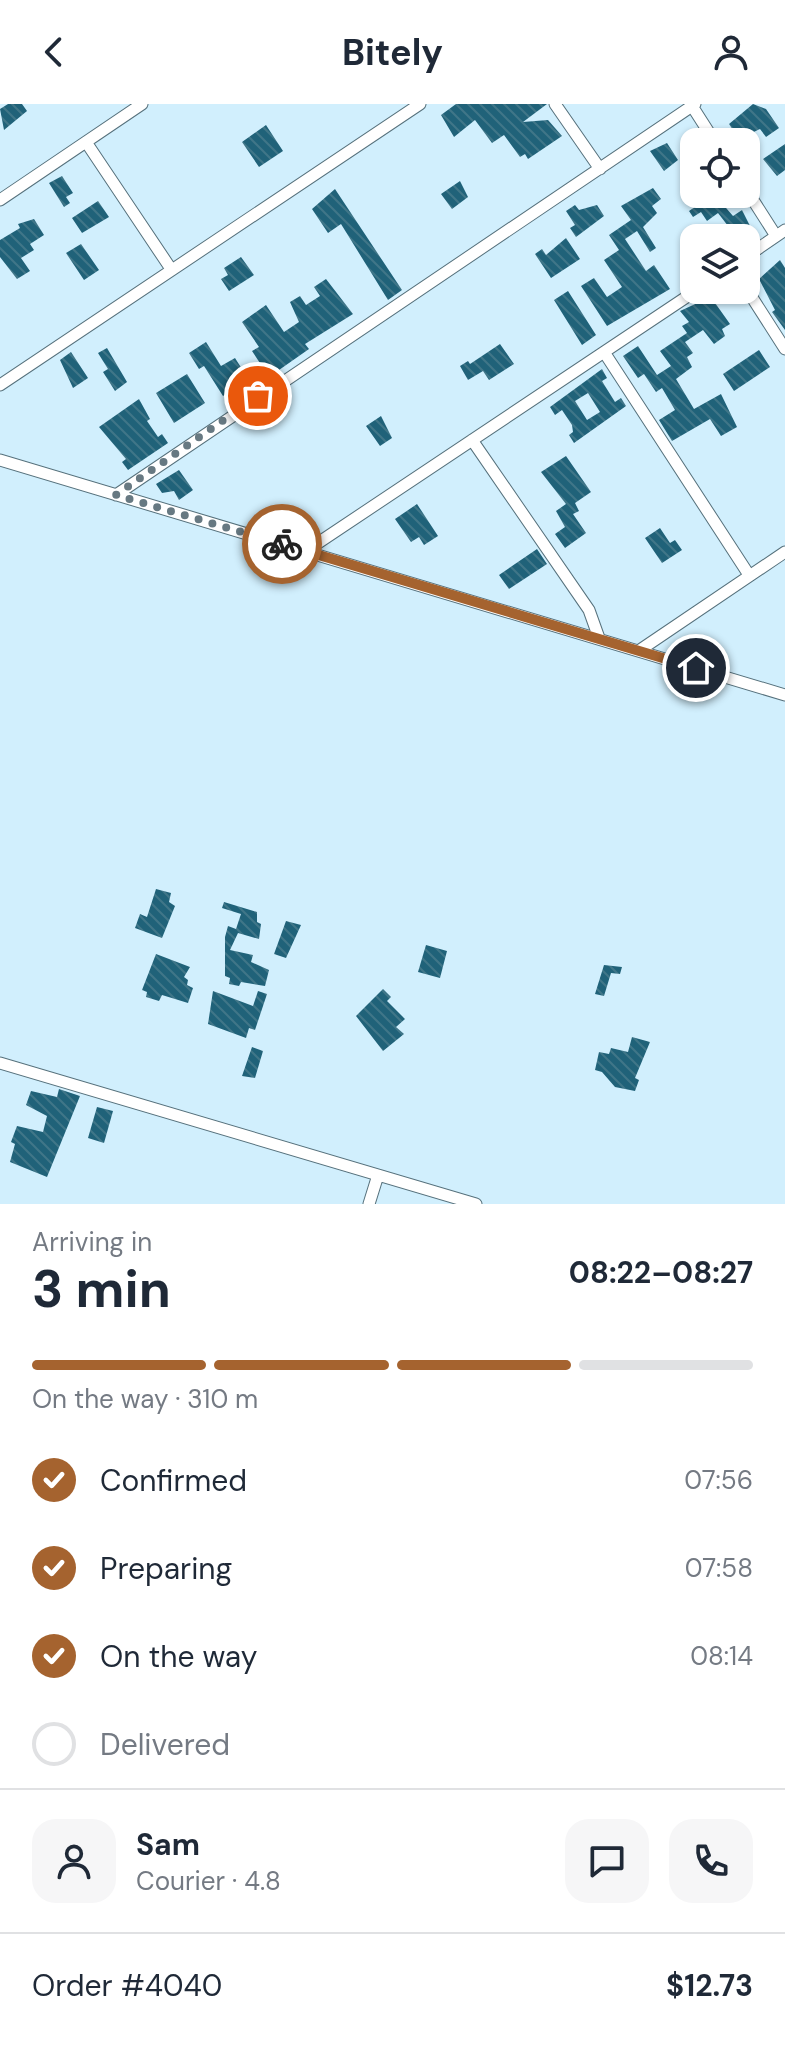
<!DOCTYPE html>
<html lang="en">
<head>
<meta charset="utf-8">
<style>
  :root { --surface:#fff; --page:#f6f6f7; --text:#1f2937; --muted:#747a83; --line:#e0e1e3; --accent:#a5632f }
  body { margin:0; font-family:"DM Sans",sans-serif; background:var(--page); color:var(--text); height:100vh; display:flex; flex-direction:column; font-size:30px; white-space:nowrap }
  * { box-sizing:border-box; margin:0 }
  p { font-size:26px; color:var(--muted) }
  .icon { flex:none; width:44px; height:44px; fill:none; stroke:currentColor; stroke-width:2; stroke-linecap:round; stroke-linejoin:round }
  .map { position:relative; height:1100px; overflow:hidden }
  .sheet { display:flex; flex-direction:column; background:var(--surface); flex:1 }
  .sheet>* { flex:none }
  .controls { position:absolute; left:680px; top:24px; display:grid; gap:16px }
  .controls a { display:grid; place-items:center; width:80px; height:80px; border-radius:16px; background:var(--surface); box-shadow:0 2px 6px #0004; font-size:40px }
  .pin { position:absolute; display:grid; place-items:center; width:68px; height:68px; color:#fff; margin:-34px; border:4px solid #fff; border-radius:50%; box-shadow:0 2px 8px #0007 }
  .courier { position:absolute; display:grid; place-items:center; width:80px; height:80px; margin:-40px; border:6px solid #a5632f; border-radius:50%; background:#fff; color:#222; box-shadow:0 2px 10px #0007 }
  .headline em { font-style:normal; font-weight:700 }
  .headline div { display:flex; flex-direction:column-reverse }
  .headline { display:flex; align-items:center; justify-content:space-between; height:136px; padding:0 32px }
  h1 { font-size:52px; font-weight:700; line-height:60px }
  .bar { display:grid; grid-template-columns:repeat(4,1fr); gap:12px 8px; align-content:center; height:96px; padding:0 32px }
  .bar i { height:10px; border-radius:6px; background:var(--line) }
  .bar .selected { background:var(--accent) }
  .bar p { grid-column:span 4 }
  .line { display:flex; align-items:center; gap:20px; padding:0 32px; border-top:2px solid var(--line) }
  .line div { flex:1 }
  .round { display:grid; place-items:center; flex:none; width:84px; height:84px; border-radius:24px; background:var(--page) }
  ol { padding:0 32px; list-style:none }
  li { display:flex; align-items:center; gap:24px; height:88px }
  li p { margin-inline-start:auto }
  li .icon { padding:8px; border-radius:50%; background:var(--accent); color:#fff; stroke-width:4 }
  li:last-child { color:var(--muted) }
  li i { width:44px; height:44px; border:4px solid var(--line); border-radius:50% }
  header { display:flex; justify-content:space-between; align-items:center; height:104px; padding:0 32px; background:var(--surface); font-size:36px; font-weight:700 }
  .map>svg:first-child { display:block }
  .building { fill:url(#building-back-hatch); fill-rule:evenodd }
  .lines { fill:none; stroke-linecap:round; stroke-linejoin:round }
  .minor-casing { stroke:#56717c; stroke-width:13 }
  .minor { stroke:#fff; stroke-width:11 }
  .done { stroke:#677982; stroke-width:8; stroke-dasharray:0 14.4 }
  .route { stroke:#a5632f; stroke-width:10 }
</style>
</head>
<body>
<header><svg class="icon" aria-label="back" viewBox="0 0 24 24"><path d="M15 5l-7 7 7 7"/></svg>Bitely<svg class="icon" aria-label="person" viewBox="0 0 24 24"><circle cx="12" cy="8" r="4"/><path d="M4 21q1-7 8-7t8 7"/></svg></header>
<div class="map">
<svg width="785" height="1100" viewBox="0 0 785 1100">
  <defs>
    <pattern id="building-back-hatch" width="6" height="6" patternUnits="userSpaceOnUse" patternTransform="scale(2)"><rect width="6" height="6" fill="#206279"/><path d="M-1 5l2 2M0 0l6 6M5-1l2 2" fill="none" stroke="#407688"/></pattern>
  </defs>
  <rect width="100%" height="100%" fill="#d1effd"/>
  <path class="building" d="M8 0H22L27 7 4 26 0 5Z
    M456 0H547L523 18 548 16 562 32 528 55 525 50 520 53 504 31 492 39 475 16 454 33 441 11Z
    M753 0 766 5 779 24 766 33 760 25 739 35 729 20Z
    M266 21 283 47 259 63 242 38Z
    M667 39 678 56 664 67 650 47Z
    M785 40V66L777 72 763 55Z
    M62 72 73 89 66 93 70 99 64 103 49 79Z
    M460 77 468 93 452 105 441 90Z
    M653 84 661 95 652 102 657 109 643 123 656 144 650 148 637 127 625 135 646 167 654 161 670 185 607 222 581 182 594 174 607 193 622 183 604 156 619 146 609 131 631 116 621 102Z
    M335 85 402 186 388 196 341 120 328 129 312 105Z
    M714 90 733 112 742 106 750 122 735 131 718 109 707 117 701 108 693 113 689 107Z
    M98 97 109 113 82 129 72 114Z
    M575 101 579 106 597 101 604 112 576 133 570 124 575 121 566 107Z
    M34 115 44 131 30 140 34 146 21 154 30 167 17 175 0 153V136L20 124 18 120Z
    M566 134 580 155 551 174 535 150 542 145 546 151Z
    M81 140 99 166 84 176 66 149Z
    M241 153 254 171 229 187 221 175 228 171 224 164Z
    M780 156 785 164V226L772 208 775 206 759 175Z
    M326 175 353 210 305 240 309 245 269 273 252 247 259 243 242 218 266 201 284 228 299 218 290 198 300 192 306 201 320 192 314 183Z
    M568 187 596 231 582 241 554 196Z
    M704 196 707 200 713 196 730 220 722 225 725 232 714 240 703 226 685 238 693 249 687 253 692 263 676 275 694 305 721 290 737 323 721 332 710 315 672 337 659 316 675 306 662 284 656 288 644 270 638 274 623 252 638 242 657 271 671 262 660 247 687 229 682 222 689 218 680 207Z
    M206 238 221 262 235 254 249 276 223 292 204 262 199 265 189 249Z
    M500 240 514 260 489 276 483 267 468 276 460 262 468 257 470 260Z
    M107 244 127 278 115 287 103 268 108 265 98 249Z
    M759 246 770 263 734 287 723 270Z
    M71 248 88 274 73 284 60 256Z
    M602 265 607 274 602 277 605 282 615 298 621 294 626 302 574 339 569 331 573 328 572 321 562 306 555 311 550 303ZM588 289 600 308 587 316 575 297Z
    M187 270 205 299 174 319 156 289Z
    M139 295 150 315 147 317 158 333 162 330 168 339 128 366 122 358 126 355 99 323Z
    M381 312 392 334 380 342 366 322Z
    M566 352 591 388 575 399 579 407 573 410 586 429 565 444 555 430 565 423 556 407 566 400 541 368Z
    M179 366 193 386 179 396 174 387 162 389 156 380Z
    M417 400 438 432 424 441 419 433 411 438 395 415Z
    M660 424 670 439 675 436 682 446 662 459 645 434Z
    M537 445 547 460 509 485 499 471Z
    M156 785 171 789 169 798 175 802 162 834 135 824 140 810 147 813Z
    M224 798 257 808V818L261 820 259 835 238 829 230 846 253 851 251 858 269 866 265 882 241 878 239 882 229 880 230 874 225 872V833L228 822 236 825 241 810 222 804Z
    M286 817 301 821 286 854 274 850Z
    M426 841 447 847 440 874 418 868Z
    M156 850 190 863 184 873 188 876 187 881 193 884 188 899 162 891 159 897 146 893 147 888 142 886Z
    M604 861 622 863 620 870 611 869 604 892 595 890Z
    M383 885 391 893 387 897 405 915 396 923 404 930 383 947 356 912Z
    M213 887 253 902 258 887 267 890 255 926 249 924 246 934 208 920Z
    M632 933 650 938 635 974 639 976 635 987 615 983 602 968 595 966 599 948 609 950 611 944 628 948Z
    M252 943 263 947 255 974 242 972Z
    M59 985 80 992 47 1073 10 1058 15 1040 11 1038 17 1022 43 1028 47 1012 26 1001 31 987 57 993Z
    M97 1003 113 1007 104 1039 88 1034Z"/>
  <g class="lines">
    <g class="minor-casing">
      <path id="minor" d="M555 0 600 65
        M692 2 715 38
        M86 38 171 165
        M746 85 776 132
        M0 96 142 0
        M746 153 785 126
        M746 184 785 245
        M604 248 749 471
        M0 281 420 0
        M472 336 589 506 599 534
        M0 356 785 591
        M116 391 695 0
        M306 447 697 186
        M640 546 785 448
        M0 959 476 1100
        M369 1100 378 1071"/>
    </g>
    <use href="#minor" class="minor"/>
  </g>
  <g class="lines">
    <path class="done" d="M258 292 116 391 282 440"/>
    <path class="route" d="M282 440 696 564"/>
  </g>
</svg>
<div class="controls">
<a><svg class="icon" aria-label="locate" viewBox="0 0 24 24"><circle cx="12" cy="12" r="6"/><path d="M12 2v4M12 18v4M2 12h4M18 12h4"/></svg></a>
<a><svg class="icon" aria-label="layers" viewBox="0 0 24 24"><path d="M12 4l9 5-9 5-9-5zM3 14l9 5 9-5"/></svg></a>
</div>
<div class="pin" style="left:258px;top:292px;background:#ea580c"><svg class="icon" aria-label="bag" viewBox="0 0 24 24"><path d="M5 8h14l-1 12H6zM9 8a3 3 0 0 1 6 0"/></svg></div>
<div class="pin" style="left:696px;top:564px;background:#1f2937"><svg class="icon" aria-label="home" viewBox="0 0 24 24"><path d="M3 11l9-7 9 7M6 9v11h12V9"/></svg></div>
<div class="courier" style="left:282px;top:440px"><svg class="icon" aria-label="bike" viewBox="0 0 24 24"><circle cx="6" cy="16" r="4"/><circle cx="18" cy="16" r="4"/><path d="M6 16l4-8h5l3 8M10 8l3 8H6M13 5h3"/></svg></div>
</div>
<section class="sheet">
<div class="headline"><div><h1>3 min</h1><p>Arriving in</p></div><em>08:22–08:27</em></div>
<div class="bar"><i class="selected"></i><i class="selected"></i><i class="selected"></i><i></i><p>On the way · 310 m</p></div>
<ol>
<li><svg class="icon" aria-label="check" viewBox="0 0 24 24"><path d="M5 12l5 5 9-10"/></svg>Confirmed<p>07:56</p></li>
<li><svg class="icon" aria-label="check" viewBox="0 0 24 24"><path d="M5 12l5 5 9-10"/></svg>Preparing<p>07:58</p></li>
<li><svg class="icon" aria-label="check" viewBox="0 0 24 24"><path d="M5 12l5 5 9-10"/></svg>On the way<p>08:14</p></li>
<li><i></i>Delivered</li>
</ol>
<div class="line" style="height:144px"><a class="round"><svg class="icon" aria-label="person" viewBox="0 0 24 24"><circle cx="12" cy="8" r="4"/><path d="M4 21q1-7 8-7t8 7"/></svg></a><div><b>Sam</b><p>Courier · 4.8</p></div><a class="round"><svg class="icon" aria-label="chat" viewBox="0 0 24 24"><path d="M4 5h16v11H9l-5 4z"/></svg></a><a class="round"><svg class="icon" aria-label="phone" viewBox="0 0 24 24"><path d="M5 4h4l2 5-3 2q2 4 5 5l2-3 5 2v4C11 20 4 13 5 4z"/></svg></a></div>
<div class="line" style="height:104px"><div>Order #4040</div><b>$12.73</b></div>
</section>
</body>
</html>
